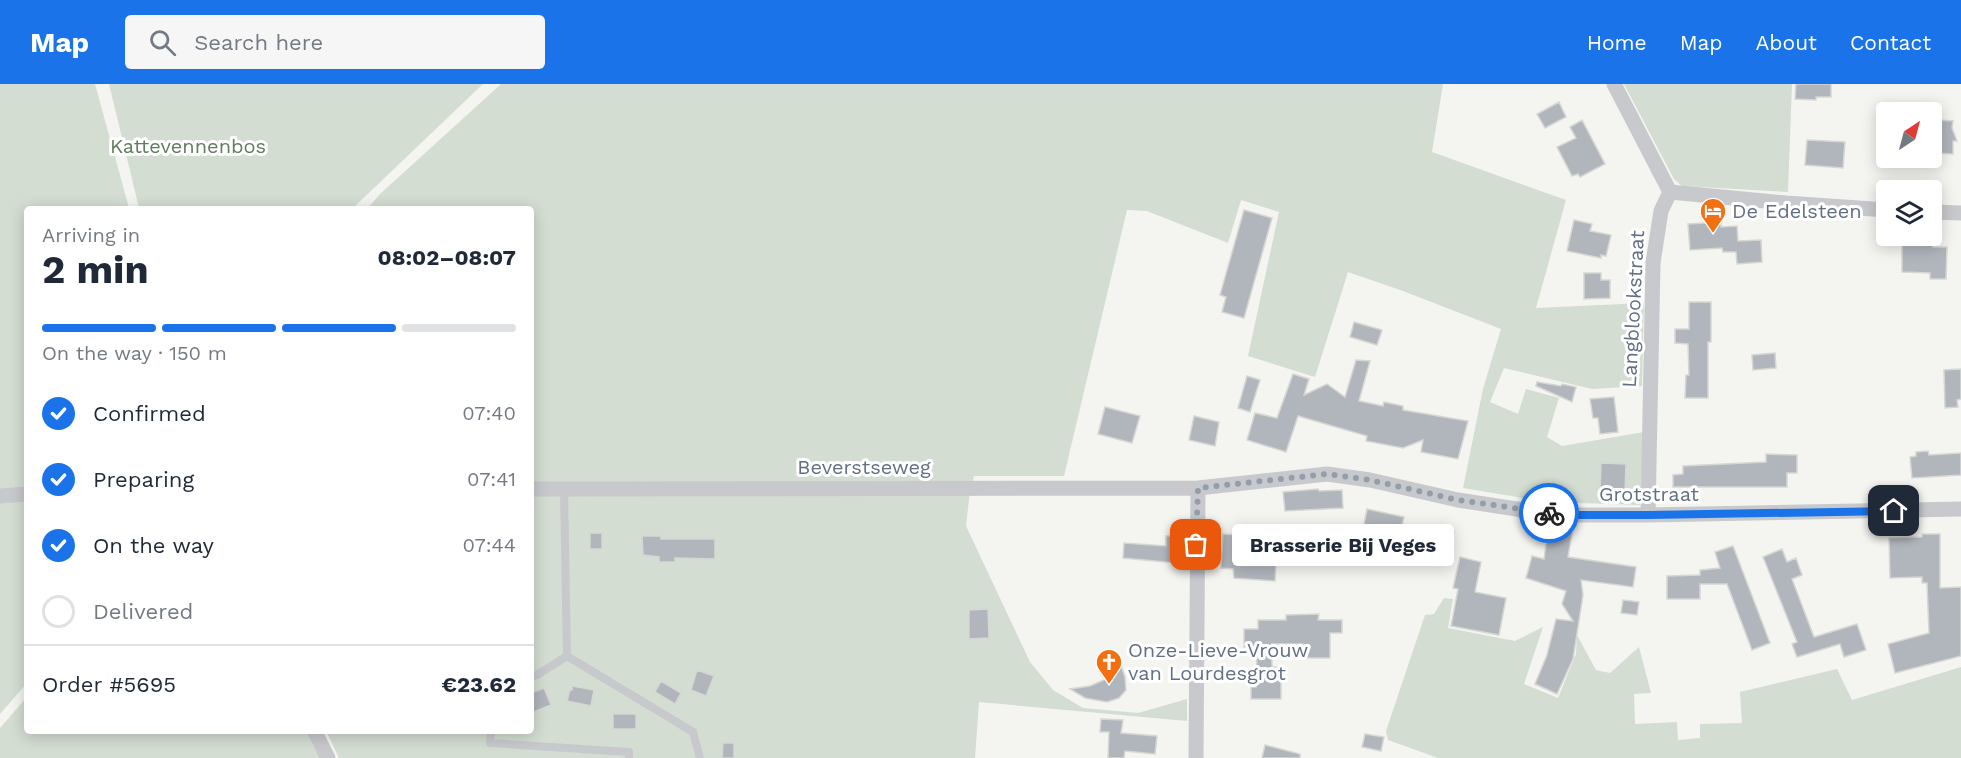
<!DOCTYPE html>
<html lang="en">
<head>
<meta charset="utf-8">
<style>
  :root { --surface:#fff; --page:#f6f6f7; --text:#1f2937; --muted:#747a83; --line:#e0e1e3; --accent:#1a73e8 }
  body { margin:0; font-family:"Work Sans",sans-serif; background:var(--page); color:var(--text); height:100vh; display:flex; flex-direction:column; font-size:22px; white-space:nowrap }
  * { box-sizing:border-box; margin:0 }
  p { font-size:20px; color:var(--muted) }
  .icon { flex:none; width:33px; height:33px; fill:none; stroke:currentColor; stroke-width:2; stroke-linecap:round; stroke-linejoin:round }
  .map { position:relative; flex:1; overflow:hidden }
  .sheet { position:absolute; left:24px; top:122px; width:510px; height:528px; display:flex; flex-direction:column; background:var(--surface); border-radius:6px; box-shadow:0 3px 15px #0003 }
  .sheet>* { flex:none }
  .needle { width:39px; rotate:36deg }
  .tools { position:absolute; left:1876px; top:18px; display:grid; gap:12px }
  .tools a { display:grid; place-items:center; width:66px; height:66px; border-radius:6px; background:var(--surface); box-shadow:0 3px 15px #0003; font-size:30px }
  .pin { position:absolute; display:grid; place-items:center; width:51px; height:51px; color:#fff; margin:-26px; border-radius:12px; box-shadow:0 3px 9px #0006 }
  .courier { position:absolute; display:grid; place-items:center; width:60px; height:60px; margin:-30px; border:4px solid #1a73e8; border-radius:50%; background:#fff; color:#222; box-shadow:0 2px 8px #0007 }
  .bubble { position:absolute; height:42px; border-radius:6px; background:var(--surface); box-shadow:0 3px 15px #0003; font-size:20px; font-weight:700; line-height:42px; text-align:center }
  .head em { font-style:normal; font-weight:700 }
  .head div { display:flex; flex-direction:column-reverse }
  .head { display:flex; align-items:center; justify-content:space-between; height:102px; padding:0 18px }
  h1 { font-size:39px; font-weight:700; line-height:45px }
  .bar { display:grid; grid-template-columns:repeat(4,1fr); gap:9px 6px; align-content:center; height:72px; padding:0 18px }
  .bar i { height:8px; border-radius:4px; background:var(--line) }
  .bar .active { background:var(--accent) }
  .bar p { grid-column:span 4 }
  .line { display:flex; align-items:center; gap:15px; padding:0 18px; border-top:2px solid var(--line) }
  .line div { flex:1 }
  ol { padding:0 18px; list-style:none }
  li { display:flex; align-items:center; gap:18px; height:66px }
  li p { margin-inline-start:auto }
  li .icon { padding:6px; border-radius:50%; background:var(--accent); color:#fff; stroke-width:4 }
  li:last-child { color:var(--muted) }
  li i { width:33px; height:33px; border:3px solid var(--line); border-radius:50% }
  header { display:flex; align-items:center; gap:36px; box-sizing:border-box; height:84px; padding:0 30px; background:var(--accent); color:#fff }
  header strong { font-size:28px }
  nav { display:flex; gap:33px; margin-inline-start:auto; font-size:21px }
  .search { width:420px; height:54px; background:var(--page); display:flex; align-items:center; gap:15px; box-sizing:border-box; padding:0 21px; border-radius:6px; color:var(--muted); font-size:22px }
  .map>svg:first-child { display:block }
  .green { fill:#d3ddd1 }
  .building { fill:#b1b6bd; stroke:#d6d6d3; stroke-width:1.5 }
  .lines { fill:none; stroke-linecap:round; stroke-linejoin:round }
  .service { stroke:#c7c9cd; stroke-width:8 }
  .minor { stroke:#c7c9cd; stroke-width:15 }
  .done { stroke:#949daa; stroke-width:6; stroke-dasharray:0 10.8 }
  .route { stroke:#1a73e8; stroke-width:8 }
  .labels { text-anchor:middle; stroke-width:6; stroke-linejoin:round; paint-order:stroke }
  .park-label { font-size:20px; fill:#617b60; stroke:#fff }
  .poi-label { font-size:20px; fill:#616e84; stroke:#fff; text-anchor:start }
  .street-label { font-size:20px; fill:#616e84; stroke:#fff }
</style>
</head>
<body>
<header>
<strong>Map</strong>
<div class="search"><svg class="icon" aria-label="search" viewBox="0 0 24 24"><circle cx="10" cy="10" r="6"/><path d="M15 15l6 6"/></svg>Search here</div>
<nav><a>Home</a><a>Map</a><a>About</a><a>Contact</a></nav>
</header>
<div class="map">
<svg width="1961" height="674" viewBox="0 0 1961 674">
  <rect width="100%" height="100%" fill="#f4f5f0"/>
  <path class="green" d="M0 0H95L129 124H27V404L0 407Z
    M109 0H483L353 124H139Z
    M501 0H1443L1432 68 1566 116 1536 224 1644 219 1642 302 1592 305 1504 284 1490 318 1518 330 1526 305 1559 314 1547 353 1562 362 1644 348 1640 421 1547 418 1463 404 1483 305 1501 245 1403 207 1348 188 1315 293 1248 272 1279 128 1241 116 1228 159 1147 127 1127 126 1064 392H974L969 415 966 442 1030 578 1053 606 1083 624 1138 629 1187 615V637L979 618 975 674H339L326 647 531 646V124H368L380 110Z
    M1624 0H1792L1788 108 1682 102 1674 95Z
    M27 415V599L0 630V418Z
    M1444 514 1453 515 1448 544 1515 557 1543 543 1524 600 1558 614 1576 570 1577 551 1596 586 1610 589 1639 563 1651 609 1634 610 1635 640 1677 638 1678 656 1700 654V640L1742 639 1740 608 1837 585 1852 616 1961 583V674H1438L1388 656 1386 647 1425 531 1434 530Z
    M27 613V646L307 647 320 674H0V644Z"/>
  <path class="building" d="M1796 0H1831V13H1816V16L1795 15Z
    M1559 18 1566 33 1545 44 1537 30Z
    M1582 36 1605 80 1580 93 1578 90 1572 92 1557 63 1576 54 1570 43Z
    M1938 36 1953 37 1952 44 1957 57H1953V70L1932 69 1934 42H1938Z
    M1807 56 1845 58 1843 84 1805 81Z
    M1244 126 1272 134 1244 234 1222 228 1226 213 1220 211Z
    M1574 136 1592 140 1590 147 1611 151 1606 172 1601 171V174L1567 167Z
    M1721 138V143L1737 142 1738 157 1761 156 1762 178 1737 180 1736 168H1723L1722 164 1690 166 1688 140Z
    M1902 159 1933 160V163H1947L1946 195H1930V189L1902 188Z
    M1584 189H1601V196H1610V214L1584 215Z
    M1689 218H1711V258H1708V314H1685L1686 291H1689L1688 260 1675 259V245H1689Z
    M1354 238 1382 246 1377 261 1350 253Z
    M1775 269 1776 284 1753 286 1752 271Z
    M1356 276 1370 277 1359 317 1383 322 1384 318 1403 322V326L1468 337 1458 375 1421 368 1423 356 1403 364 1366 357 1367 352 1298 332 1286 368 1247 356 1255 329 1277 334 1293 290 1309 295 1304 311 1327 300 1345 313Z
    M1961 285V315L1957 316 1958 323 1945 324 1944 286Z
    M1247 292 1260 296 1250 328 1238 324Z
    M1537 298 1561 302 1562 300 1576 303 1572 318 1536 302Z
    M1614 313 1618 348 1600 350 1598 334H1593L1590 315Z
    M1105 323 1140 332 1132 359 1098 350Z
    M1194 332 1219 338 1215 362 1189 356Z
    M1928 367 1929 371 1961 369V391L1912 394 1910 373 1916 372V368Z
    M1766 370 1797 371V389H1787V403H1673V391L1683 390V382L1766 378Z
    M1601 379 1626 380 1625 408 1600 407Z
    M1318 405 1319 407 1342 406 1343 424 1285 427 1283 408Z
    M1367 425 1404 433 1402 442 1436 449 1438 444 1454 447 1448 476 1423 471 1421 480 1408 477 1409 471 1360 461Z
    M1262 446 1278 447 1275 497 1234 494 1233 485 1221 484 1223 450 1262 452Z
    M1548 446 1572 449 1568 473 1636 483 1633 503 1581 496 1583 511 1573 575 1557 610 1535 600 1547 571 1556 535 1573 537 1562 520 1566 507 1526 494 1532 472 1544 475Z
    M590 449H602V465H590Z
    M1922 450H1940V504L1961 503V572L1895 589 1888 560 1929 549 1927 499H1922V493L1890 494 1889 454 1922 453Z
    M642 452H661V455H715V475L675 474V478H659V473L643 471Z
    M1166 452H1177L1176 479 1123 474 1124 459 1166 462Z
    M1733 462 1770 559 1752 566 1727 500H1700V515H1667V492L1700 491V486L1720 484 1715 468Z
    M1782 465 1787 478 1796 474 1802 491 1792 495 1814 553 1857 540 1866 566 1844 573 1840 560 1797 573 1792 560 1797 558 1763 473Z
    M1460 473 1481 478 1475 508 1506 514 1499 551 1451 542 1458 505 1453 504Z
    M1623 516 1639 518 1637 531 1621 529Z
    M988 525 989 554 969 555V526Z
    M1319 530 1318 536H1342V549H1330V574H1307V563H1303V560H1272V583H1281V615H1251V603H1256L1257 564 1244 563V545H1258V536H1286V531Z
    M1120 579 1125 593 1126 606 1119 614 1107 618 1085 614 1070 605 1090 602 1111 593Z
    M697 586 714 592 706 612 691 606Z
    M661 597 681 609 675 620 655 608Z
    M572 602 594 606 591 622 567 617 570 606H572Z
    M544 604 551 621 531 629V609Z
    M613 630H636V645H613Z
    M1101 635 1123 636 1121 649 1157 652 1155 670 1125 667 1124 674H1108L1109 648H1100Z
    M1365 650 1384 653 1381 667 1362 663Z
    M723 659H734V674H722Z
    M1265 661 1300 670V674H1262Z"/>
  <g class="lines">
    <path class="service" d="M567 572 693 648 700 674
      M531 593 537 591 567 572 564 405
      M491 646 490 659 629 668V674"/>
    <path class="minor" d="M1614 0 1670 108
      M1670 108 1786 119 1887 126
      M1932 128 1961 129
      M531 405 1198 404 1327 390 1370 396 1458 416 1523 426 1574 431H1648L1961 425
      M0 412 27 410
      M1648 431 1653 179 1661 127 1670 108
      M314 646 328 674
      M1196 674 1198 404"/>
  </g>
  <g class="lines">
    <path class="done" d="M1196 461 1198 404 1327 390 1370 396 1458 416 1549 429"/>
    <path class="route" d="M1549 429 1574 431H1648L1894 427"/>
  </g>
  <defs>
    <g id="hotel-pin" transform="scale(1.35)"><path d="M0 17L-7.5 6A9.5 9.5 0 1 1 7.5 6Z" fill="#f37012" stroke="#fff"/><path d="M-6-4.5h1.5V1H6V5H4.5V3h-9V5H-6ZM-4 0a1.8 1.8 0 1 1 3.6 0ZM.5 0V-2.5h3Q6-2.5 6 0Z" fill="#fff"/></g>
    <g id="church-pin" transform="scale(1.35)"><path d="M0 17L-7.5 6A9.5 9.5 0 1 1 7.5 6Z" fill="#f37012" stroke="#fff"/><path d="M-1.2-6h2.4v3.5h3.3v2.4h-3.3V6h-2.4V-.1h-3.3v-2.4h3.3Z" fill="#fff"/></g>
  </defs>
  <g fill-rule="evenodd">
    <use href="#hotel-pin" x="1713" y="127"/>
    <use href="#church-pin" x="1109" y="578"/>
  </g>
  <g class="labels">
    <g class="park-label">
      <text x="188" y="69">Kattevennenbos</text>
    </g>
    <g class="poi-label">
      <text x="1732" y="134">De Edelsteen</text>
      <text x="1128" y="573">Onze-Lieve-Vrouw<tspan x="1128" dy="23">van Lourdesgrot</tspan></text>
    </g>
    <g class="street-label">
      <text transform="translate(1633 225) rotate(-87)" y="7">Langblookstraat</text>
      <text x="864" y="390">Beverstseweg</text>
      <text x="1649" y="417">Grotstraat</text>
    </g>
  </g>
</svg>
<div class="tools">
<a><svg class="needle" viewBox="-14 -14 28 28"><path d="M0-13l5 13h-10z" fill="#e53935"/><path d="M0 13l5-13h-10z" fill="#747a83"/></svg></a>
<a><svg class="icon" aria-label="layers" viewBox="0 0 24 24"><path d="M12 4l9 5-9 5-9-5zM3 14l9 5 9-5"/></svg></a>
</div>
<div class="pin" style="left:1196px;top:461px;background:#ea580c"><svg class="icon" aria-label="bag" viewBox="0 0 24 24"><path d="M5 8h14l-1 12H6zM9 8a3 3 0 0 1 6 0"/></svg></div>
<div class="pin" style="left:1894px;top:427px;background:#1f2937"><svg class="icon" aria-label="home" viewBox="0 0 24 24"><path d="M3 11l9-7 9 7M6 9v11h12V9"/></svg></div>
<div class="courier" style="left:1549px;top:429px"><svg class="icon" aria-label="bike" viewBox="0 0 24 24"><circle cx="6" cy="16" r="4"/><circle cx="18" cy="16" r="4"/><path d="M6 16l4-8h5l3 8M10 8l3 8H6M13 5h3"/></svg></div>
<div class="bubble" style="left:1232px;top:440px;width:222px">Brasserie Bij Veges</div>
<section class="sheet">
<div class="head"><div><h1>2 min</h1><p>Arriving in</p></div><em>08:02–08:07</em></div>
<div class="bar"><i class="active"></i><i class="active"></i><i class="active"></i><i></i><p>On the way · 150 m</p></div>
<ol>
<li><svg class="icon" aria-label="check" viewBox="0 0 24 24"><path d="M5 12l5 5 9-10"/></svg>Confirmed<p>07:40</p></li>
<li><svg class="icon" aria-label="check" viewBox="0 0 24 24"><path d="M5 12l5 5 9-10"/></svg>Preparing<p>07:41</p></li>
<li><svg class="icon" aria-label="check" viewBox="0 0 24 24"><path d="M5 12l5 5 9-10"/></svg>On the way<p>07:44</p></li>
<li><i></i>Delivered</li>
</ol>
<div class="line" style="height:78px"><div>Order #5695</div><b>€23.62</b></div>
</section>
</div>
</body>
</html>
